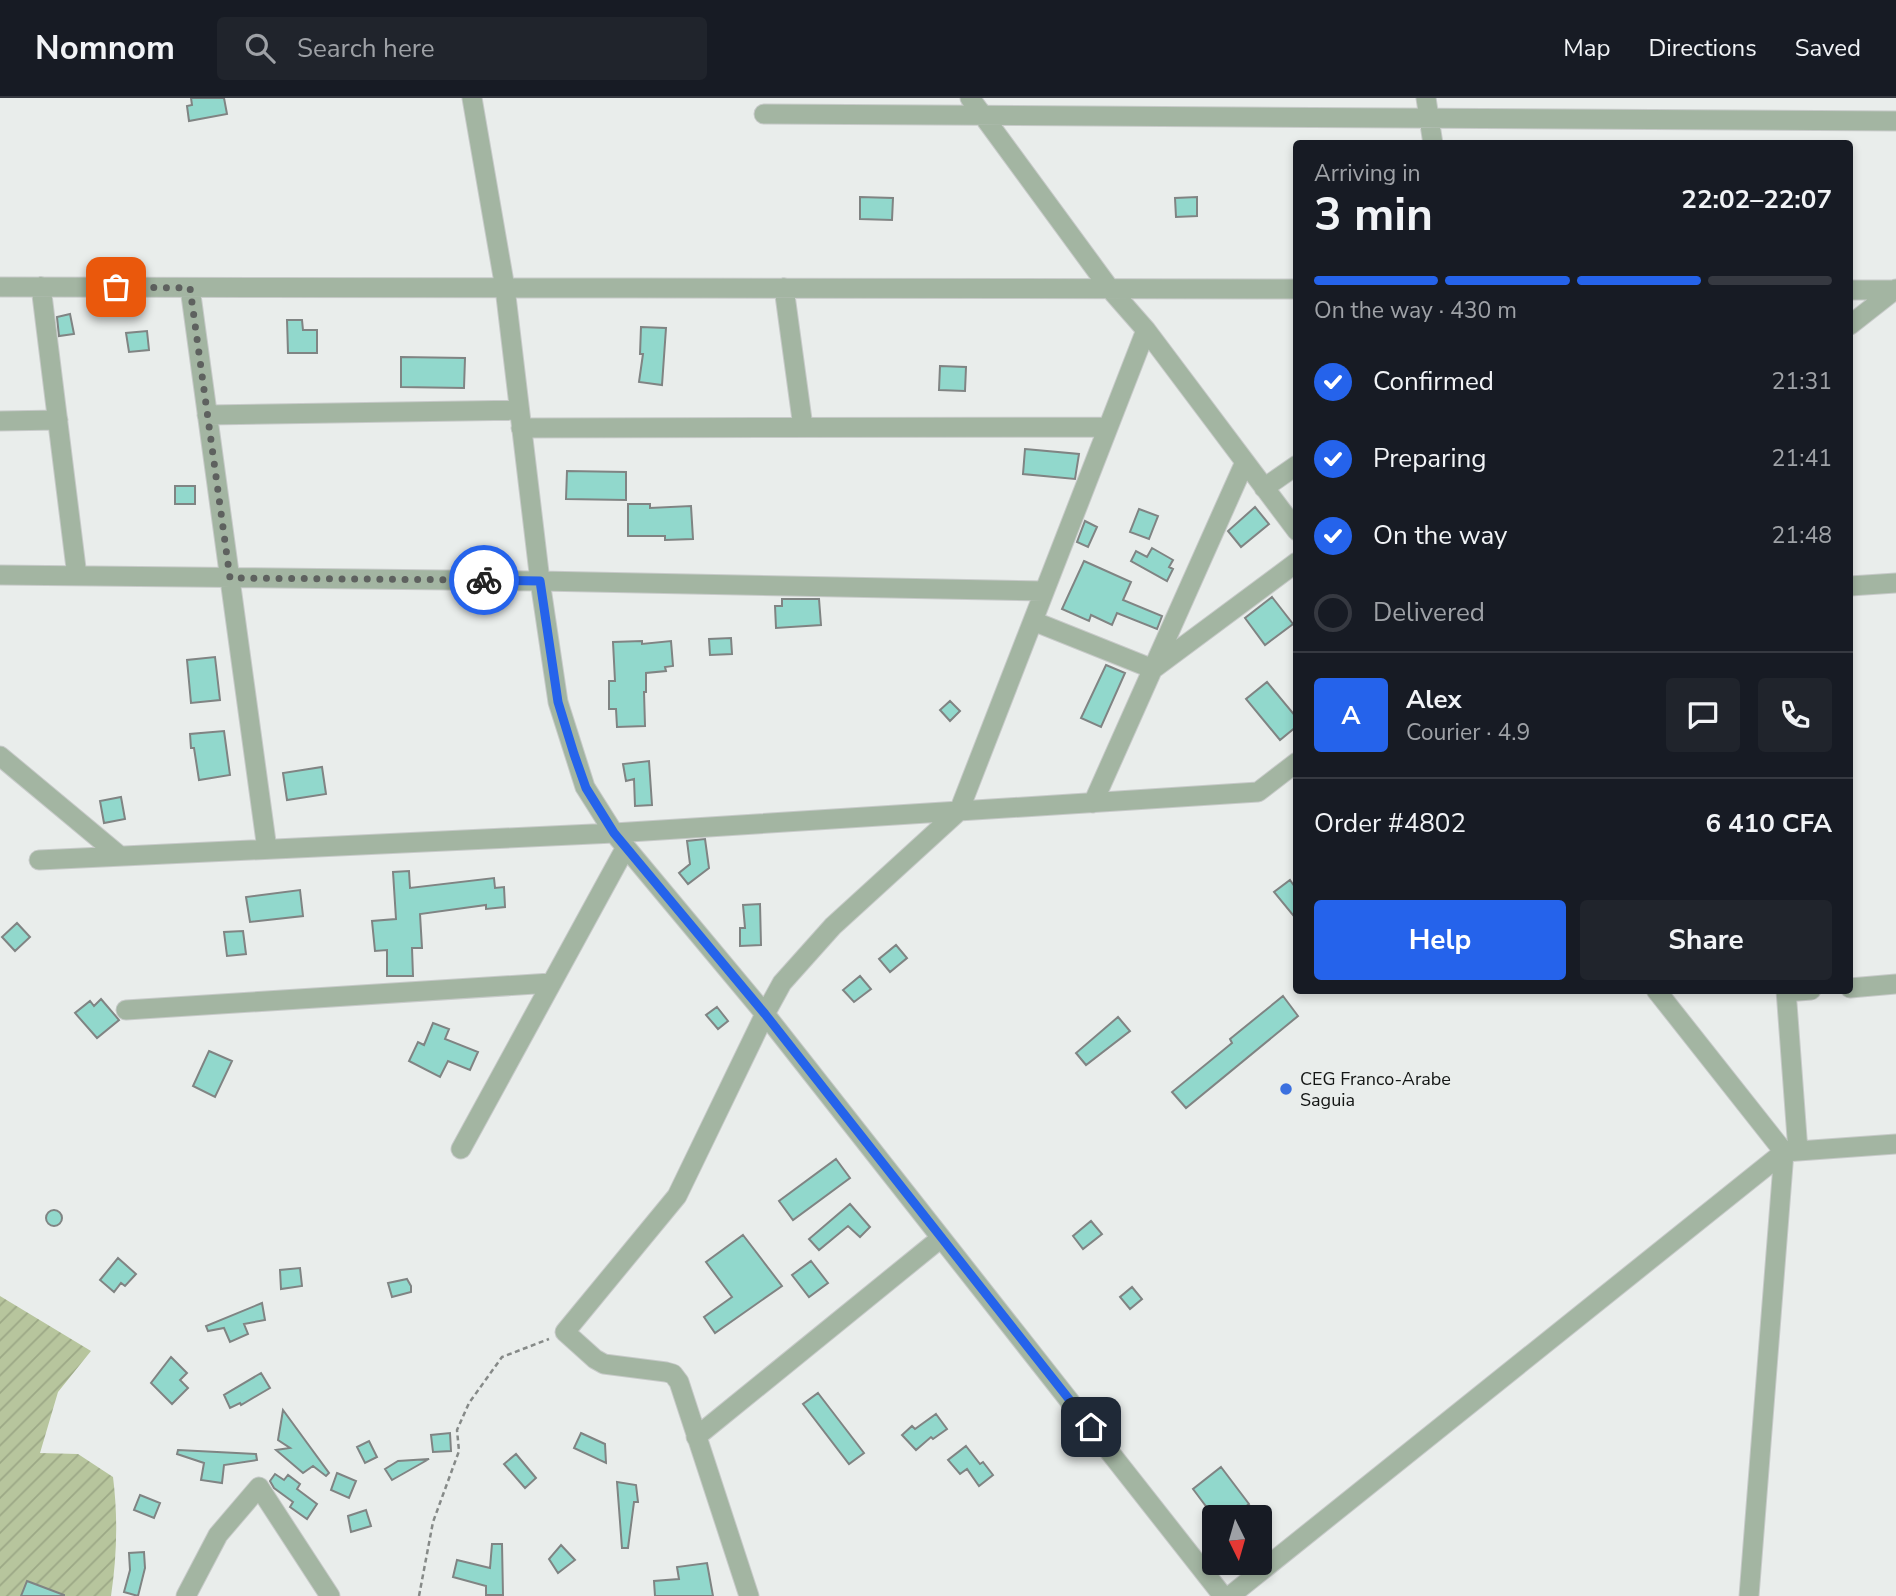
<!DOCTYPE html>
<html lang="en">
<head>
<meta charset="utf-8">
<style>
  :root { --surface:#171b24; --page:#20242c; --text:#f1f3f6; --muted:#9ea1a6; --line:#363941; --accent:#2563eb }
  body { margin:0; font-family:"Nunito Sans",sans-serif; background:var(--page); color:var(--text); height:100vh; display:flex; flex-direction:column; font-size:26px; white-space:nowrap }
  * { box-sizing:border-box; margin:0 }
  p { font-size:23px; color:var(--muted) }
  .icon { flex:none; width:38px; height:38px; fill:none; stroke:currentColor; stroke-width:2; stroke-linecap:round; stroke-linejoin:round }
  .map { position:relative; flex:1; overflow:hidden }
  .side { position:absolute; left:1293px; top:42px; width:560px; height:854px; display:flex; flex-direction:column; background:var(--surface); border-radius:7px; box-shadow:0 4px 10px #0003 }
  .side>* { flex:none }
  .needle { width:46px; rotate:175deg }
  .buttons { position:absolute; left:1202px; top:1407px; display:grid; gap:14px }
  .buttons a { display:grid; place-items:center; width:70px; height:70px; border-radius:7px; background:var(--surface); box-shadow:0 4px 10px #0003; font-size:35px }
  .pin { position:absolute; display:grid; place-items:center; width:60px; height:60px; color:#fff; margin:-30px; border-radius:14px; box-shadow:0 4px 10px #0006 }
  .courier { position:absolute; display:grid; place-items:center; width:70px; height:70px; margin:-35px; border:5px solid #2563eb; border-radius:50%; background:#fff; color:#222; box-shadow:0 2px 9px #0007 }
  .headline em { font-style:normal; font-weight:700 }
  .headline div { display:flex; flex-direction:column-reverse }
  .headline { display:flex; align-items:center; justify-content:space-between; height:119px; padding:0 21px }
  h1 { font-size:46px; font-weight:700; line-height:52px }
  .bar { display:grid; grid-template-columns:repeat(4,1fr); gap:10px 7px; align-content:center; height:84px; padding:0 21px }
  .bar i { height:9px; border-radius:5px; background:var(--line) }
  .bar .selected { background:var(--accent) }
  .bar p { grid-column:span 4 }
  .line { display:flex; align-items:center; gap:18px; padding:0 21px; border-top:2px solid var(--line) }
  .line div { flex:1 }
  .round { display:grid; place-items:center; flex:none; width:74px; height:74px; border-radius:7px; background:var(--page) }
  ol { padding:0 21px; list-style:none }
  li { display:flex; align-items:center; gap:21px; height:77px }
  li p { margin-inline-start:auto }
  li .icon { padding:7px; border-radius:50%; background:var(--accent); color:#fff; stroke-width:4 }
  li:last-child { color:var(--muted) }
  li i { width:38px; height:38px; border:4px solid var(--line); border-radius:50% }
  .primary-button { display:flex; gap:14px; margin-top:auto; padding:14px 21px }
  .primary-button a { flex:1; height:80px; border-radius:7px; background:var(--accent); color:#fff; font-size:28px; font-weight:700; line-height:80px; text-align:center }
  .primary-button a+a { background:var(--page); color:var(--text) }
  header { display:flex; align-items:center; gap:42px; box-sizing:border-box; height:98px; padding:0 35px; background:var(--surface); border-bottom:2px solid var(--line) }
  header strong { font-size:33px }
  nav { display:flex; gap:38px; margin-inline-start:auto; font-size:24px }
  .search { width:490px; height:63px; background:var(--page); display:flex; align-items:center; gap:18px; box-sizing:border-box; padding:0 24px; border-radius:7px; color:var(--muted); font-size:26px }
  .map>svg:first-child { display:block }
  .garden { fill:url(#garden-furrows) }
  .building { fill:#91d8cc; stroke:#808483; stroke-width:2 }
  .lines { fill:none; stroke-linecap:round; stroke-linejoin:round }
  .street-casing { stroke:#c7cac9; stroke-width:21 }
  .path { stroke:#868a88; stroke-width:2.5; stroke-dasharray:5 3.5; stroke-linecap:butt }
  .street { stroke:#a3b5a2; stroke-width:19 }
  .done { stroke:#5e615f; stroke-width:7; stroke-dasharray:0 12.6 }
  .route { stroke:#2563eb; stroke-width:9 }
  .poi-dot { fill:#3b70df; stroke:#e9edeb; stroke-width:2.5 }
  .labels { text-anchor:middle; stroke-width:7; stroke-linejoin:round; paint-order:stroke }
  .poi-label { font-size:18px; fill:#131514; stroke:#e9edeb; text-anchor:start }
</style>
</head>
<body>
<header>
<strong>Nomnom</strong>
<div class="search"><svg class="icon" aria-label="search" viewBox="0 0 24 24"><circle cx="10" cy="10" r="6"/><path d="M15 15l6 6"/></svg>Search here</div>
<nav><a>Map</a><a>Directions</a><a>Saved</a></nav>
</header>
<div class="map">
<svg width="1896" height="1498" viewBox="0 0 1896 1498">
  <defs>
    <pattern id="garden-furrows" width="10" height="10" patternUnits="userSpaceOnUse" patternTransform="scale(1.75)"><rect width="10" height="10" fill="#b7c59d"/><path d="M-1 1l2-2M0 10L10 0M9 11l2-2" fill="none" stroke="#9ca886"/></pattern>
  </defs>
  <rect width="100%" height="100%" fill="#e9edeb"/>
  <path class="garden" d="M0 1198 91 1253 58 1294 40 1355 78 1356 113 1379C118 1419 117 1458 111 1498H0Z"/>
  <path class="building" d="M191 0H224L227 16 189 23 187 8 192 7Z
    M860 99 893 100 892 122 860 121Z
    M1197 99V118L1176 119 1175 100Z
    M70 216 74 236 59 238 57 219Z
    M287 222H302L303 232H317V255H288Z
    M641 229 666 230 662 287 639 284 643 256H640Z
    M147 233 149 252 129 254 126 235Z
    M401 259 465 260 464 290 401 289Z
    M940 268 966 269 965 293 939 292Z
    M1025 351 1079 356 1075 381 1023 376Z
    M567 373 626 374V402L566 401Z
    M175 388H195V406H175Z
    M628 406H650V410L691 408 693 441 665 442V438H628Z
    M1255 409 1269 426 1241 449 1228 433Z
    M1139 411 1158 418 1149 441 1130 434Z
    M1085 423 1097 429 1088 449 1077 444Z
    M1152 450 1173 462 1169 469 1173 471 1167 483 1131 463 1136 453 1147 459Z
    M1084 463 1131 484 1123 502 1162 518 1157 531 1117 515 1112 527 1091 517 1089 523 1062 511Z
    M1272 499 1293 526 1265 547 1245 520Z
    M782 501H819L821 527 776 530 775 508H782Z
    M731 540 732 556 710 557 709 541Z
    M642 543V546L671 543 673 568 665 569 666 573 646 575V594H644L645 628 617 629 616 611H609V583H615L613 544Z
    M215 559 220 602 191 605 187 562Z
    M1106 567 1125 575 1101 629 1081 620Z
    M1267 584 1297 620V628L1280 642 1246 601Z
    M950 603 960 613 950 623 940 612Z
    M224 633 230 677 199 682 194 650H191L190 636Z
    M649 663 652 707 635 708 634 681 626 683 623 666Z
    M322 669 326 696 287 702 283 675Z
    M121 699 125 721 104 725 100 703Z
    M705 741 709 770 688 786 679 775 690 766 687 743Z
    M409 773 410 790 494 780 495 790 504 789 505 809 486 811V807L420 816 422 850H412L413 878H387V852L375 853 372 823 396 821 393 774Z
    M1290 782 1297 792V822L1274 794Z
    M300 792 303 818 250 824 246 799Z
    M760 806 761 847 740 848V830H745L743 807Z
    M17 825 30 839 15 853 2 839Z
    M243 833 246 856 227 858 224 834Z
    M896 847 907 860 890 874 879 861Z
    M860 878 871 891 854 904 843 892Z
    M1283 898 1298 918 1186 1010 1172 994 1232 945 1230 941Z
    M101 901 119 922 97 940 75 915 90 903 94 908Z
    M717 909 728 923 718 931 706 917Z
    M1118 919 1130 933 1086 967 1076 955Z
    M433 925 449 931 445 941 478 954 470 972 448 963 440 979 409 963 418 944 424 947Z
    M209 953 232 963 215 999 193 988Z
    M836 1061 850 1080 793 1122 779 1103Z
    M850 1106 870 1129 860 1139 848 1128 819 1152 809 1141Z
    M46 1120a8 8 0 1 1 16 0a8 8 0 1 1-16 0Z
    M1091 1123 1102 1136 1083 1151 1073 1138Z
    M743 1137 782 1188 715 1235 704 1219 732 1199 706 1164Z
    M118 1160 136 1176 125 1188 121 1185 114 1194 100 1182Z
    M811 1163 828 1185 809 1199 792 1177Z
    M300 1170 302 1188 281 1191 280 1172Z
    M407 1181 411 1188V1194L392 1199 388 1185Z
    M1132 1189 1142 1201 1130 1211 1120 1199Z
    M262 1205 265 1222 244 1226 248 1236 230 1244 224 1230 208 1233 206 1228Z
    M171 1259 187 1275 180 1282 188 1290 172 1306 151 1285Z
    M261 1275 270 1290 241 1307 240 1305 230 1310 224 1297Z
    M818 1295 864 1355 849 1366 803 1306Z
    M283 1312 329 1375 326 1378 313 1368 303 1375 276 1352 290 1350 278 1342Z
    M936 1316 947 1331 933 1341 931 1339 916 1352 902 1337 912 1328 915 1331Z
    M450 1335 451 1353 433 1354 431 1337Z
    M581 1335 605 1346 606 1365 574 1350Z
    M369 1343 377 1359 365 1365 357 1349Z
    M966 1348 980 1366 983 1364 993 1377 979 1388 967 1371 960 1376 948 1362Z
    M178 1352 256 1356 257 1362 224 1367 222 1385 201 1382 204 1365 177 1356Z
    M516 1356 536 1380 525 1390 504 1366Z
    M429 1361 392 1382 385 1371 398 1363Z
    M1221 1369 1249 1406 1232 1419H1214L1193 1391Z
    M337 1375 356 1383 349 1400 331 1392Z
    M275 1376 284 1382 288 1377 300 1386 297 1391 317 1406 307 1421 290 1409 293 1404 274 1390 270 1383Z
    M617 1384 636 1387 638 1404H634L628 1450H622Z
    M140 1397 160 1405 154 1420 134 1412Z
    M366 1412 371 1428 351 1434 348 1418Z
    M492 1446H502L503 1497H486V1488L453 1479 457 1462 490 1470Z
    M561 1447 575 1462 558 1475 549 1461Z
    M144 1454 145 1470 138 1498 124 1494 130 1472 129 1455Z
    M707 1465 713 1498H655L654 1483 679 1481 677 1469Z
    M27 1483 64 1497V1498H21Z"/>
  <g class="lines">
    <g class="street-casing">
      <path id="street" d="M472 0 505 190 540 483 558 604 585 689 614 735 765 916 1223 1498
        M970 0 1110 191 1146 232 1297 433
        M1426 0 1433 46
        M764 16 1896 23
        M0 189 1297 191
        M41 189 77 478
        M190 190 267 751
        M784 190 803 329
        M1850 192H1894
        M1850 227 1896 191
        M207 317 519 312
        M0 323 58 322
        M521 330 1108 329
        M1264 390 1297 367
        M0 477 540 483 1044 493
        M1850 488 1896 485
        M1033 523 1153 571 1297 464
        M0 658 120 758
        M1093 705 1245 364
        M39 762 614 735 1258 694 1297 664
        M1850 890 1896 886
        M1656 892 1784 1054 1749 1498
        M1786 892 1798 1053
        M1786 894 1811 892
        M126 912 551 885
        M461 1051 626 749
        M696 1339 941 1140
        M186 1498 218 1437 259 1389 330 1498
        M749 1498 679 1284 673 1276 666 1274 604 1266 595 1261 565 1234 677 1098 765 916 782 885 833 828 959 713 1146 232
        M1230 1498 1784 1054 1896 1046"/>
    </g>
    <path class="path" d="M419 1498 433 1424 459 1353 457 1332 469 1305 502 1259 549 1241"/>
    <use href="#street" class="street"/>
  </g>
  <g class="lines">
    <path class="done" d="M116 189 190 190 230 480 484 482"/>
    <path class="route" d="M484 482 540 483 558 604 574 656 586 690 614 735 765 916 1091 1329"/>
  </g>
  <circle class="poi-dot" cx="1286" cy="991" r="7"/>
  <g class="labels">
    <g class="poi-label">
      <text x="1300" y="987">CEG Franco-Arabe<tspan x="1300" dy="21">Saguia</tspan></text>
    </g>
  </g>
</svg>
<div class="buttons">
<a><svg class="needle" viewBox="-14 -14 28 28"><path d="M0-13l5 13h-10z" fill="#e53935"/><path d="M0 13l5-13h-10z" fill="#9ea1a6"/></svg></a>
</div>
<div class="pin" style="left:116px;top:189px;background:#ea580c"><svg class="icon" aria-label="bag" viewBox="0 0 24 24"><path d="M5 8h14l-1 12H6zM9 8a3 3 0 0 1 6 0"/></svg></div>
<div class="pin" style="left:1091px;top:1329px;background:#1f2937"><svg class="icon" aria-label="home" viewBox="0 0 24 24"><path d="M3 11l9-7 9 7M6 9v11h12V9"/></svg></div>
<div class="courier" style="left:484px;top:482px"><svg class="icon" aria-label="bike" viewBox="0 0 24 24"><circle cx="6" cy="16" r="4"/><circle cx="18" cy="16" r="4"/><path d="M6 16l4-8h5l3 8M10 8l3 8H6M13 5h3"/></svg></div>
<section class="side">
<div class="headline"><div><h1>3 min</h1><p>Arriving in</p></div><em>22:02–22:07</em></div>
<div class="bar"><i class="selected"></i><i class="selected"></i><i class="selected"></i><i></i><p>On the way · 430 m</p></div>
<ol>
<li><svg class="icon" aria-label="check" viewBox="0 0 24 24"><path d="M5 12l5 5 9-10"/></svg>Confirmed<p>21:31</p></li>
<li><svg class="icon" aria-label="check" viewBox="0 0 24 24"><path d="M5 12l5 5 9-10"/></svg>Preparing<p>21:41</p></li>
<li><svg class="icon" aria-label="check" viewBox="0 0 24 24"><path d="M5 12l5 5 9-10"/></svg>On the way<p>21:48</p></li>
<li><i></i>Delivered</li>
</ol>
<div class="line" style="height:126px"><b class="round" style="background:var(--accent);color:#fff">A</b><div><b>Alex</b><p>Courier · 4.9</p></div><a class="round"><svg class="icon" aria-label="chat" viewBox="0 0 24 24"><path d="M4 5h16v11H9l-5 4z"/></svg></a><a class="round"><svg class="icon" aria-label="phone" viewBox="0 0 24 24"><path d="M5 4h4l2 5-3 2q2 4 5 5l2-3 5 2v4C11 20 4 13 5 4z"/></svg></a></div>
<div class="line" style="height:91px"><div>Order #4802</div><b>6 410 CFA</b></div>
<div class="primary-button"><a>Help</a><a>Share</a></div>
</section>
</div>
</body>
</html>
